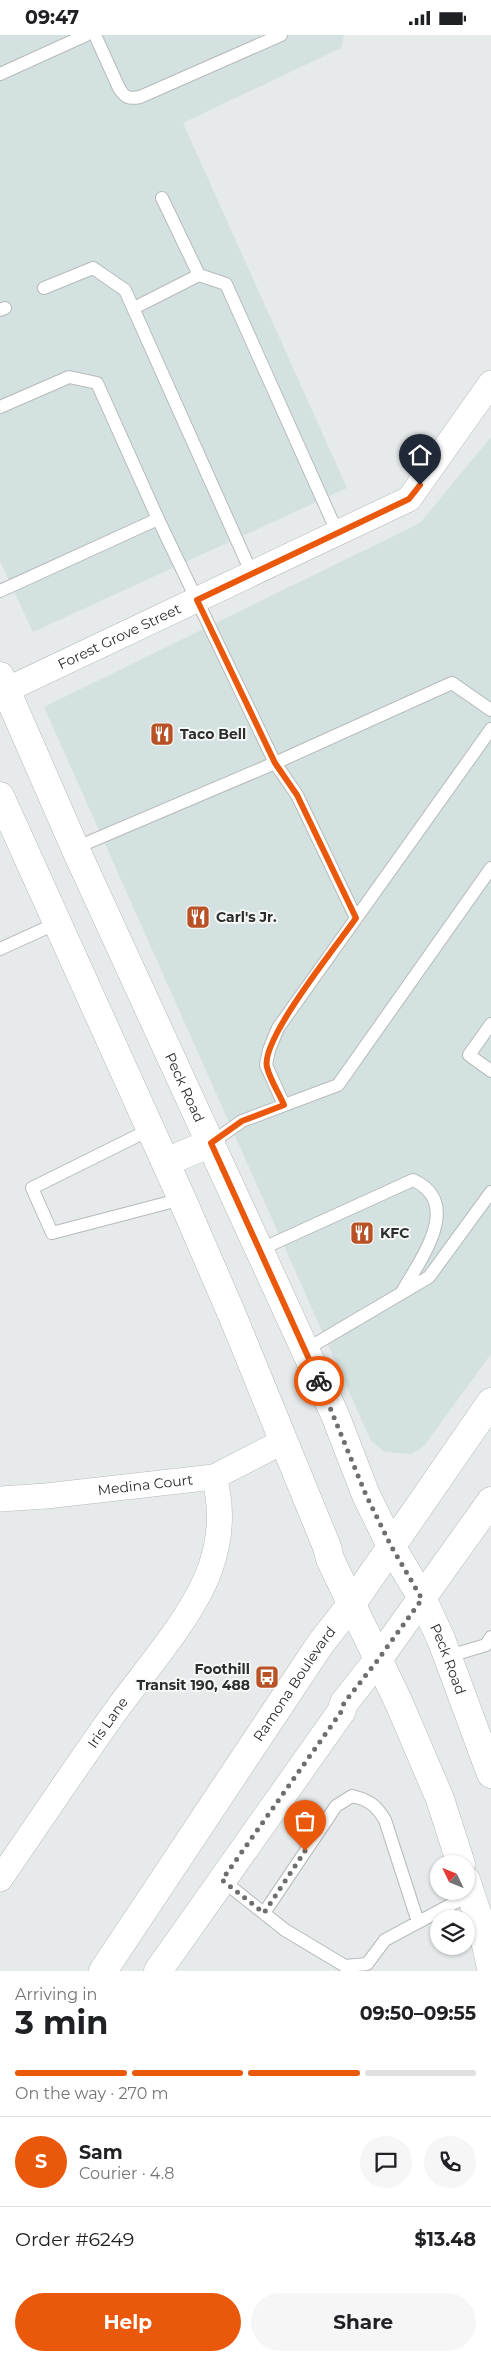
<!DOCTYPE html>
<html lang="en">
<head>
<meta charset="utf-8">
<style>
  :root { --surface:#fff; --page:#f6f6f6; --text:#202124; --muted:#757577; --line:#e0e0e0; --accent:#ea580c }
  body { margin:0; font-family:Montserrat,sans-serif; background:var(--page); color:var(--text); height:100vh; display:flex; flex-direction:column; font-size:19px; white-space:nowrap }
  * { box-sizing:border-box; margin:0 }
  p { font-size:16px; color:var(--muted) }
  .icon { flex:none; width:28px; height:28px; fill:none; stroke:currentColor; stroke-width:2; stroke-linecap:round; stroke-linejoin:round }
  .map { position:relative; height:1936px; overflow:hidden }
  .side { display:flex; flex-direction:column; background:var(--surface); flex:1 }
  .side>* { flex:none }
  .needle { width:32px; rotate:313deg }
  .fabs { position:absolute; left:430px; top:1820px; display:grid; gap:10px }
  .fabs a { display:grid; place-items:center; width:45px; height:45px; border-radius:50%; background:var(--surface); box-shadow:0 1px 4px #0004; font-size:25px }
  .pin { position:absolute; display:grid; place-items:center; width:42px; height:42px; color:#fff; margin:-51px -21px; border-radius:50% 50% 50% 0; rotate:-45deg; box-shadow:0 0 5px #0007 }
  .pin .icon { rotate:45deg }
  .courier { position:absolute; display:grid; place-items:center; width:50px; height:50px; margin:-25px; border:4px solid #ea580c; border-radius:50%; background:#fff; color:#222; box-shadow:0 1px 6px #0007 }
  .head em { font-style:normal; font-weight:700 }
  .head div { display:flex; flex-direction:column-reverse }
  .head { display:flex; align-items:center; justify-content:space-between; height:85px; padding:0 15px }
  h1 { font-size:32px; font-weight:700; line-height:38px }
  .bar { display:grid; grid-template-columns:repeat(4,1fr); gap:8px 5px; align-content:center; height:60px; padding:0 15px }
  .bar i { height:6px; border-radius:4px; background:var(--line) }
  .bar .active { background:var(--accent) }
  .bar p { grid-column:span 4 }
  .line { display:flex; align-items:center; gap:12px; padding:0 15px; border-top:1px solid var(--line) }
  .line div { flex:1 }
  .round { display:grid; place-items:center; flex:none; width:52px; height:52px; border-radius:26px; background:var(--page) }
  .cta { display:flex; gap:10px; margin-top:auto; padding:10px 15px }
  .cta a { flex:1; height:58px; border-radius:30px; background:var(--accent); color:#fff; font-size:20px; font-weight:700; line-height:58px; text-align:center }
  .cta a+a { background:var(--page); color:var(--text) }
  .status { display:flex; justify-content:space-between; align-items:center; height:35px; padding:0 25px; background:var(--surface); direction:ltr }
  .status svg { height:14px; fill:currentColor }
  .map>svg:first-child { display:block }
  .built { fill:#d3e1e0 }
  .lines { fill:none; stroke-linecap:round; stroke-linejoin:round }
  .lane-casing { stroke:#b7baba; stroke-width:14 }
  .street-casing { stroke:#b7baba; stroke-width:26 }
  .secondary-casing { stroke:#b7baba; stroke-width:29 }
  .primary-casing { stroke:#b7baba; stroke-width:29 }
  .lane { stroke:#fff; stroke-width:12 }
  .street { stroke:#fff; stroke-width:25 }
  .secondary { stroke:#fff; stroke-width:28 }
  .primary { stroke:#fff; stroke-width:28 }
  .done { stroke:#6d6f6f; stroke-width:5; stroke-dasharray:0 9 }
  .route { stroke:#ea580c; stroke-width:6 }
  .labels { text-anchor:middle; stroke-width:4; stroke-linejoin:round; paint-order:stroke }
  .street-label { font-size:14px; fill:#2c2d2d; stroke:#f4f8f7 }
  .poi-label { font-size:14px; font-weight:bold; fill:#2c2d2d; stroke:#f4f8f7; text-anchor:start }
</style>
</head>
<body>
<div class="status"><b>09:47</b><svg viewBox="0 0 49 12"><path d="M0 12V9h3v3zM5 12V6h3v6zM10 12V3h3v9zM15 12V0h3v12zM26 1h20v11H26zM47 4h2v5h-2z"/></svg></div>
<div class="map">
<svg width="491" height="1936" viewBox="0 0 491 1936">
  <rect width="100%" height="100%" fill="#e6eaea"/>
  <path class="built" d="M0 0H344L341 13 183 88 347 453 33 597 0 526Z
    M491 402V1319L424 1411 411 1419 385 1417 371 1406 44 672 420 488Z"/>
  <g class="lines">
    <g class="lane-casing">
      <path id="lane" d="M95 0 119 53C125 63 129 64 140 62L281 0
        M0 39 86 0
        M162 163 199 240
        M44 253 93 233 125 255 252 539
        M134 273 199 240 226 249 338 499
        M0 275 5 273
        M0 372 69 342 97 348 158 484 0 556
        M158 484 275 728 452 648 491 675
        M75 813 275 728 297 760 356 883
        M0 914 57 888
        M491 989 469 1020 491 1036
        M284 1070 266 1030 269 1015 278 993 491 694
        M151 1094 32 1153 52 1198 182 1164
        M211 1108 242 1086 338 1050 491 833
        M259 1215 413 1145C465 1169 418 1227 401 1259
        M305 1315 429 1242 491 1157
        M446 1622 486 1610 491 1602
        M222 1845 285 1895 345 1931 367 1929 385 1905 471 1859
        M264 1878 336 1771 352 1761C369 1765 376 1770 385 1785L418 1887"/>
    </g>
    <g class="street-casing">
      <g id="street">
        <path id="s1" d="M0 658 409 464 491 348"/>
        <path id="s2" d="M0 1464 46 1461 214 1442 284 1406"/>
        <path id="s3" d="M0 1844C40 1786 79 1727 120 1670 149 1631 194 1579 210 1534 221 1503 223 1474 214 1442"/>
      </g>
    </g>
    <g class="secondary-casing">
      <g id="secondary">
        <path id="s4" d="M0 641 75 813 335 1380 366 1460 391 1511 422 1563 441 1604 491 1739"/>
        <path d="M0 761 182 1164 233 1282 327 1512 330 1524 399 1668 440 1764 461 1829"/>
        <path d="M166 1127 211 1108"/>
        <path d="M466 1845 482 1893 491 1932"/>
      </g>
    </g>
    <g class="primary-casing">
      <g id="primary">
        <path id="s5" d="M103 1936 321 1608 351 1570 491 1367"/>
        <path d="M158 1936 341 1677 344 1668 377 1626 491 1466"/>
      </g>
    </g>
    <use href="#lane" class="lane"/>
    <use href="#street" class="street"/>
    <use href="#secondary" class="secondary"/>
    <use href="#primary" class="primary"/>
  </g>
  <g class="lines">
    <path class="done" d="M305 1816 264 1878 222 1845 341 1677 344 1668 377 1626 422 1564 391 1511 366 1460 319 1346"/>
    <path class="route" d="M319 1346 211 1108 242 1086 284 1070C279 1058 270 1045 267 1032 260 1005 338 909 356 883L297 760 275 728 197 565 409 464 420 450"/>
  </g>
  <defs>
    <g id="restaurant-square" transform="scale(1.25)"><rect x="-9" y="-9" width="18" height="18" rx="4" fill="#b85226" stroke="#f4f8f7"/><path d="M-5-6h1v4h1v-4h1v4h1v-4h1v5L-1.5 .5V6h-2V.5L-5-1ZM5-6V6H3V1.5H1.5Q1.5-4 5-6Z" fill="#fff"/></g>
    <g id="bus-square" transform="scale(1.25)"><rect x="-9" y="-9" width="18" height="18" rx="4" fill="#b85226" stroke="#f4f8f7"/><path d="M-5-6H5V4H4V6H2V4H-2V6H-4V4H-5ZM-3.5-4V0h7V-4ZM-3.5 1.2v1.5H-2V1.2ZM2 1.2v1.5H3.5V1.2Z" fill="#fff"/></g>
  </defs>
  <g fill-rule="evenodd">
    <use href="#restaurant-square" x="162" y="699"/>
    <use href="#restaurant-square" x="198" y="882"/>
    <use href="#restaurant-square" x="362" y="1198"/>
    <use href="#bus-square" x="267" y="1642"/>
  </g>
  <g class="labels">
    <g class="street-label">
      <text dy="5" stroke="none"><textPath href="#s1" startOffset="132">Forest Grove Street</textPath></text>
      <text dy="5" stroke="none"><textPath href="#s4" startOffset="451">Peck Road</textPath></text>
      <text dy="5" stroke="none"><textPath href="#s2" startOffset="146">Medina Court</textPath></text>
      <text dy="5" stroke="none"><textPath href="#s4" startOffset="1081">Peck Road</textPath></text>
      <text dy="5" stroke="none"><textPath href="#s5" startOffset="345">Ramona Boulevard</textPath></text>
      <text dy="5" stroke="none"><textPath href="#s3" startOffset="190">Iris Lane</textPath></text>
    </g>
    <g class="poi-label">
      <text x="180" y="704">Taco Bell</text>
      <text x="216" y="887">Carl's Jr.</text>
      <text x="380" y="1203">KFC</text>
      <text x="250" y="1639" text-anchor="end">Foothill<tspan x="250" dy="16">Transit 190, 488</tspan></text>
    </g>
  </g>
</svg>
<div class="fabs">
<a><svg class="needle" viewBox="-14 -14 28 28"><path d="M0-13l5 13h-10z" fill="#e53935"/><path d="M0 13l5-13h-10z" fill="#757577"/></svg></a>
<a><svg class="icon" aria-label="layers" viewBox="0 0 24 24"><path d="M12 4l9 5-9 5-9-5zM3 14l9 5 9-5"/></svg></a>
</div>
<div class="pin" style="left:305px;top:1816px;background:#ea580c"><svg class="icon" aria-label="bag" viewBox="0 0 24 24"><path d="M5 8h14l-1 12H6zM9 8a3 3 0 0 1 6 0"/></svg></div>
<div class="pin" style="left:420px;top:450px;background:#1f2937"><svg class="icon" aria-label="home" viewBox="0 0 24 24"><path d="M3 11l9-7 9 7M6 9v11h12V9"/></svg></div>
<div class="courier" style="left:319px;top:1346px"><svg class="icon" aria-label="bike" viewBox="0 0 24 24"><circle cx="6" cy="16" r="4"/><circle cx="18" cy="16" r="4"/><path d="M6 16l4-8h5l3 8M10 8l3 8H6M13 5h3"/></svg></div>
</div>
<section class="side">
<div class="head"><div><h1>3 min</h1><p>Arriving in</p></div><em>09:50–09:55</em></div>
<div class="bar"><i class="active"></i><i class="active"></i><i class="active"></i><i></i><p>On the way · 270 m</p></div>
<div class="line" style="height:90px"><b class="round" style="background:var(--accent);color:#fff">S</b><div><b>Sam</b><p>Courier · 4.8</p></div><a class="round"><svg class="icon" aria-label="chat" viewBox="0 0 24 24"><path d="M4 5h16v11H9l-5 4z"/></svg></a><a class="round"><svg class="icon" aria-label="phone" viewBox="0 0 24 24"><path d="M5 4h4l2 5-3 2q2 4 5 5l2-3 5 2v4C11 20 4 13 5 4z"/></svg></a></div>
<div class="line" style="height:65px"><div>Order #6249</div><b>$13.48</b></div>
<div class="cta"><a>Help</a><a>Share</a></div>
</section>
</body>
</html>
